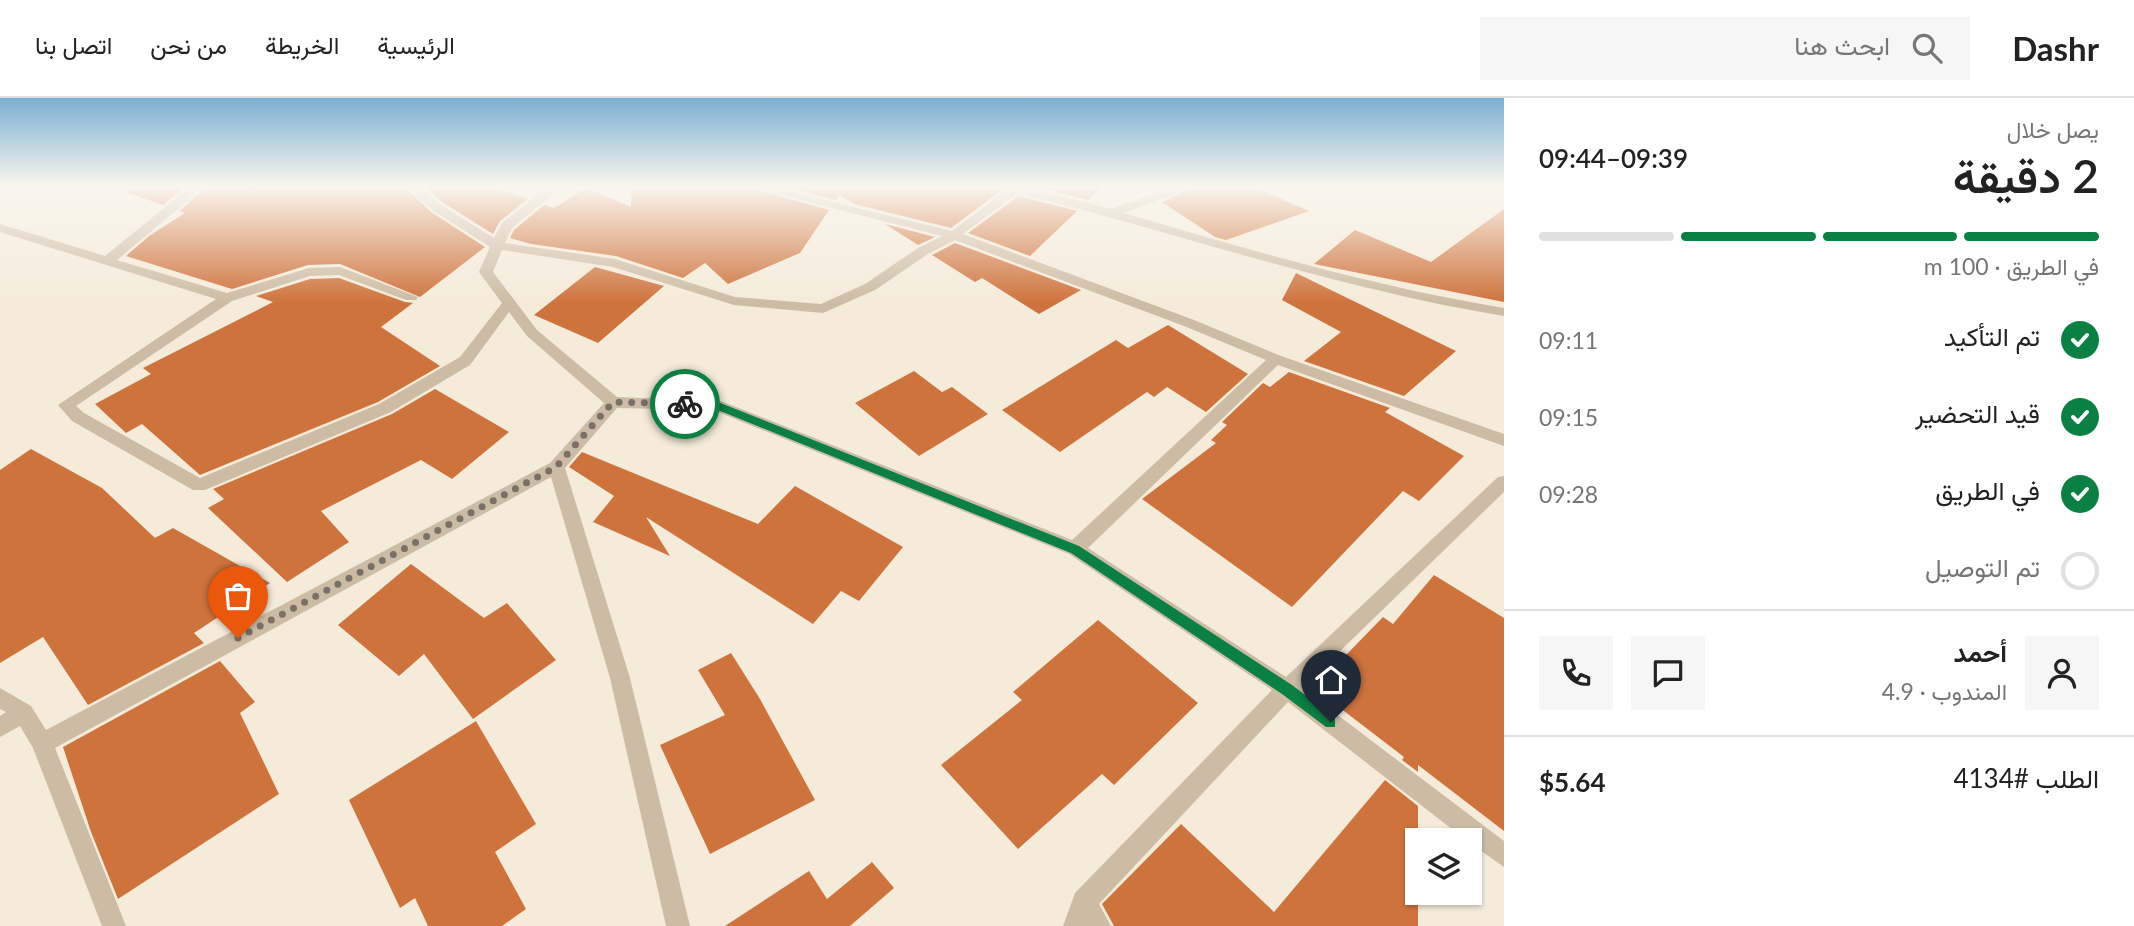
<!DOCTYPE html>
<html lang="ar">
<head>
<meta charset="utf-8">
<style>
  :root { --surface:#fff; --page:#f6f6f6; --text:#222; --muted:#767676; --line:#e0e0e0; --accent:#0b8043 }
  body { margin:0; font-family:Lato,Vazirmatn,sans-serif; background:var(--page); color:var(--text); direction:rtl; height:100vh; display:flex; flex-direction:column; font-size:26px; white-space:nowrap }
  * { box-sizing:border-box; margin:0 }
  p { font-size:23px; color:var(--muted) }
  .icon { flex:none; width:38px; height:38px; fill:none; stroke:currentColor; stroke-width:2; stroke-linecap:round; stroke-linejoin:round }
  .map { position:relative; flex:1; overflow:hidden; direction:ltr }
  .side { display:flex; flex-direction:column; background:var(--surface); width:630px }
  .side>* { flex:none }
  .fabs { position:absolute; left:1405px; top:730px; display:grid; gap:14px }
  .fabs a { display:grid; place-items:center; width:77px; height:77px; border-radius:0px; background:var(--surface); box-shadow:0 2px 5px #0004; font-size:35px }
  .pin { position:absolute; display:grid; place-items:center; width:60px; height:60px; color:#fff; margin:-72px -30px; border-radius:50% 50% 50% 0; rotate:-45deg; box-shadow:0 0 7px #0007 }
  .pin .icon { rotate:45deg }
  .courier { position:absolute; display:grid; place-items:center; width:70px; height:70px; margin:-35px; border:5px solid #0b8043; border-radius:50%; background:#fff; color:#222; box-shadow:0 2px 9px #0007 }
  .headline em { font-style:normal; font-weight:600 }
  .headline div { display:flex; flex-direction:column-reverse }
  .headline { display:flex; align-items:center; justify-content:space-between; height:119px; padding:0 35px }
  h1 { font-size:46px; font-weight:600; line-height:52px }
  .bar { display:grid; grid-template-columns:repeat(4,1fr); gap:10px 7px; align-content:center; height:84px; padding:0 35px }
  .bar i { height:9px; border-radius:5px; background:var(--line) }
  .bar .on { background:var(--accent) }
  .bar p { grid-column:span 4 }
  .line { display:flex; align-items:center; gap:18px; padding:0 35px; border-top:2px solid var(--line) }
  .line div { flex:1 }
  .round { display:grid; place-items:center; flex:none; width:74px; height:74px; border-radius:0px; background:var(--page) }
  ol { padding:0 35px; list-style:none }
  li { display:flex; align-items:center; gap:21px; height:77px }
  li p { margin-inline-start:auto }
  li .icon { padding:7px; border-radius:50%; background:var(--accent); color:#fff; stroke-width:4 }
  li:last-child { color:var(--muted) }
  li i { width:38px; height:38px; border:4px solid var(--line); border-radius:50% }
  header { display:flex; align-items:center; gap:42px; box-sizing:border-box; height:98px; padding:0 35px; background:var(--surface); border-bottom:2px solid var(--line) }
  header strong { font-size:33px }
  nav { display:flex; gap:38px; margin-inline-start:auto; font-size:24px }
  .search { width:490px; height:63px; background:var(--page); display:flex; align-items:center; gap:18px; box-sizing:border-box; padding:0 24px; border-radius:0px; color:var(--muted); font-size:26px }
  main { display:flex; flex:1; min-height:0 }
  .map>svg:first-child { display:block }
  .building { fill:#cf733d }
  .lines { fill:none; stroke-linecap:round; stroke-linejoin:round }
  .minor { fill:#cdbca5; fill-rule:evenodd }
  .route { fill:#0b8043 }
  .done { stroke:#7a7066; stroke-width:7; stroke-dasharray:0 12.6 }
</style>
</head>
<body>
<header>
<strong>Dashr</strong>
<div class="search"><svg class="icon" aria-label="search" viewBox="0 0 24 24"><circle cx="10" cy="10" r="6"/><path d="M15 15l6 6"/></svg>ابحث هنا</div>
<nav><a>الرئيسية</a><a>الخريطة</a><a>من نحن</a><a>اتصل بنا</a></nav>
</header>
<main>
<section class="side">
<div class="headline"><div><h1>2 دقيقة</h1><p>يصل خلال</p></div><em>09:39–09:44</em></div>
<div class="bar"><i class="on"></i><i class="on"></i><i class="on"></i><i></i><p>في الطريق · 100 m</p></div>
<ol>
<li><svg class="icon" aria-label="check" viewBox="0 0 24 24"><path d="M5 12l5 5 9-10"/></svg>تم التأكيد<p>09:11</p></li>
<li><svg class="icon" aria-label="check" viewBox="0 0 24 24"><path d="M5 12l5 5 9-10"/></svg>قيد التحضير<p>09:15</p></li>
<li><svg class="icon" aria-label="check" viewBox="0 0 24 24"><path d="M5 12l5 5 9-10"/></svg>في الطريق<p>09:28</p></li>
<li><i></i>تم التوصيل</li>
</ol>
<div class="line" style="height:126px"><a class="round"><svg class="icon" aria-label="person" viewBox="0 0 24 24"><circle cx="12" cy="8" r="4"/><path d="M4 21q1-7 8-7t8 7"/></svg></a><div><b>أحمد</b><p>المندوب · 4.9</p></div><a class="round"><svg class="icon" aria-label="chat" viewBox="0 0 24 24"><path d="M4 5h16v11H9l-5 4z"/></svg></a><a class="round"><svg class="icon" aria-label="phone" viewBox="0 0 24 24"><path d="M5 4h4l2 5-3 2q2 4 5 5l2-3 5 2v4C11 20 4 13 5 4z"/></svg></a></div>
<div class="line" style="height:91px"><div>الطلب #4134</div><b>$5.64</b></div>
</section>
<div class="map">
<svg width="1504" height="828" viewBox="0 0 1504 828">
  <rect width="100%" height="100%" fill="#f4ebda"/>
  <path class="building" d="M129 89H185L163 107 128 95Z
    M206 89H405L431 114 485 149 420 199 340 166 308 167 232 191 126 158 149 138 185 115 180 113Z
    M425 89H492L528 101 500 123 493 136 442 104Z
    M632 89H747L829 112 800 155 728 186 705 165 683 180 616 158 531 146 510 140 514 132 544 107 554 110 586 90 631 109Z
    M785 89H1001L1002 92 951 130 854 106 839 97 836 102Z
    M1037 89H1102L1088 102Z
    M1195 89H1254L1309 113 1226 142 1215 139 1162 104Z
    M1019 98 1077 113 1030 158 968 135Z
    M1504 111V204L1314 166 1355 132 1431 164Z
    M885 126 935 139 918 147Z
    M955 145 1081 192 1039 216 982 180 975 184 932 157Z
    M595 169 664 188 598 245 534 217Z
    M1296 175 1456 253 1404 298 1304 263 1341 234 1282 202Z
    M339 180 405 204 413 205 381 229 440 268 378 304 200 377 142 326 126 335 95 306 151 276 143 270 273 204 256 198 310 181Z
    M1168 227 1248 276 1206 314 1167 289 1154 299 1147 294 1060 354 1002 312 1116 242 1128 250Z
    M914 273 942 294 952 289 988 316 919 358 855 305Z
    M1289 274 1390 310 1385 314 1464 358 1419 403 1403 393 1292 509 1142 401 1216 345 1211 342 1227 327 1222 324 1263 285 1270 289Z
    M435 291 509 334 452 381 421 362 321 413 349 444 287 484 208 410 224 401 213 391 392 316Z
    M31 351 102 390 155 440 173 430 270 485 194 535 204 545 88 607 43 539 0 565V372Z
    M582 354 758 426 795 388 903 449 859 503 841 493 813 526 646 419 670 458 593 424 614 398 569 369Z
    M411 466 484 520 507 505 556 562 473 621 424 556 399 578 338 527Z
    M1434 477 1504 520V733L1418 667V674L1402 662 1404 659 1314 590 1383 519 1393 526Z
    M1098 522 1198 605 1114 687 1102 676 1018 751 941 667 1022 602 1013 594Z
    M731 555 760 601 815 702 710 756 660 647 725 617 698 572Z
    M220 563 255 604 240 615 279 696 118 801 91 734 63 649Z
    M476 623 536 726 495 754 526 811 502 828H428L415 800 400 810 349 702Z
    M1385 682 1418 708V828H1114L1102 806 1181 726 1274 814Z
    M872 764 894 790 850 828H725L809 773 827 801Z"/>
  <g class="lines">
    <path class="minor" d="M190 89H204L117 162 227 195 309 170 340 169 418 199 416 202H406L339 177 310 178 232 203 76 308 84 315 200 380 379 306 460 259 502 205 479 174 490 149 432 112 407 89H421L440 106 494 140 502 125 547 89H561L512 130 505 145 615 161 735 199 821 206 865 186 918 150 942 138 749 89H772L952 133 1006 92 1003 89H1025L1111 111 1174 89H1193L1124 115C1249 152 1376 189 1504 210V218C1339 191 1180 136 1018 95L963 136 1194 222 1281 258 1504 336V348L1278 267 1088 450 1286 579 1498 379 1504 378V394L1302 590 1504 743V769L1470 745V742H1466L1288 604 1099 806 1111 828H1063L1075 795 1272 592 1069 456 713 312 617 310 565 370 630 580 690 828H666L610 580 551 379 55 650 126 828H102L33 650 20 628 0 639V618L6 614 0 611V590L31 608 46 632 550 365 604 305 527 238 509 214 470 267 391 314 205 392H193L72 323 58 307 216 201 0 134V126L105 158ZM955 142 1184 228 1266 262 1072 442 721 303 617 299 537 232 493 174 502 152 613 169 734 207 823 215 875 192 928 156Z"/>
  </g>
  <linearGradient id="sky" x2="0" y2="1"><stop stop-color="#7bb0d3"/><stop offset="0.43" stop-color="#faf6ee"/><stop offset="1" stop-color="#faf6ee" stop-opacity="0"/></linearGradient>
  <rect width="1504" height="205" fill="url(#sky)"/>
  <path class="route" d="M685 302 718 304 1079 448 1292 587 1335 620V629H1326L1282 596 1071 455 713 310 682 308 680 306Z"/>
  <g class="lines">
    <path class="done" d="M238 540 556 369 613 304 685 306"/>
  </g>
</svg>
<div class="fabs">
<a><svg class="icon" aria-label="layers" viewBox="0 0 24 24"><path d="M12 4l9 5-9 5-9-5zM3 14l9 5 9-5"/></svg></a>
</div>
<div class="pin" style="left:238px;top:540px;background:#ea580c"><svg class="icon" aria-label="bag" viewBox="0 0 24 24"><path d="M5 8h14l-1 12H6zM9 8a3 3 0 0 1 6 0"/></svg></div>
<div class="pin" style="left:1331px;top:624px;background:#1f2937"><svg class="icon" aria-label="home" viewBox="0 0 24 24"><path d="M3 11l9-7 9 7M6 9v11h12V9"/></svg></div>
<div class="courier" style="left:685px;top:306px"><svg class="icon" aria-label="bike" viewBox="0 0 24 24"><circle cx="6" cy="16" r="4"/><circle cx="18" cy="16" r="4"/><path d="M6 16l4-8h5l3 8M10 8l3 8H6M13 5h3"/></svg></div>
</div>
</main>
</body>
</html>
